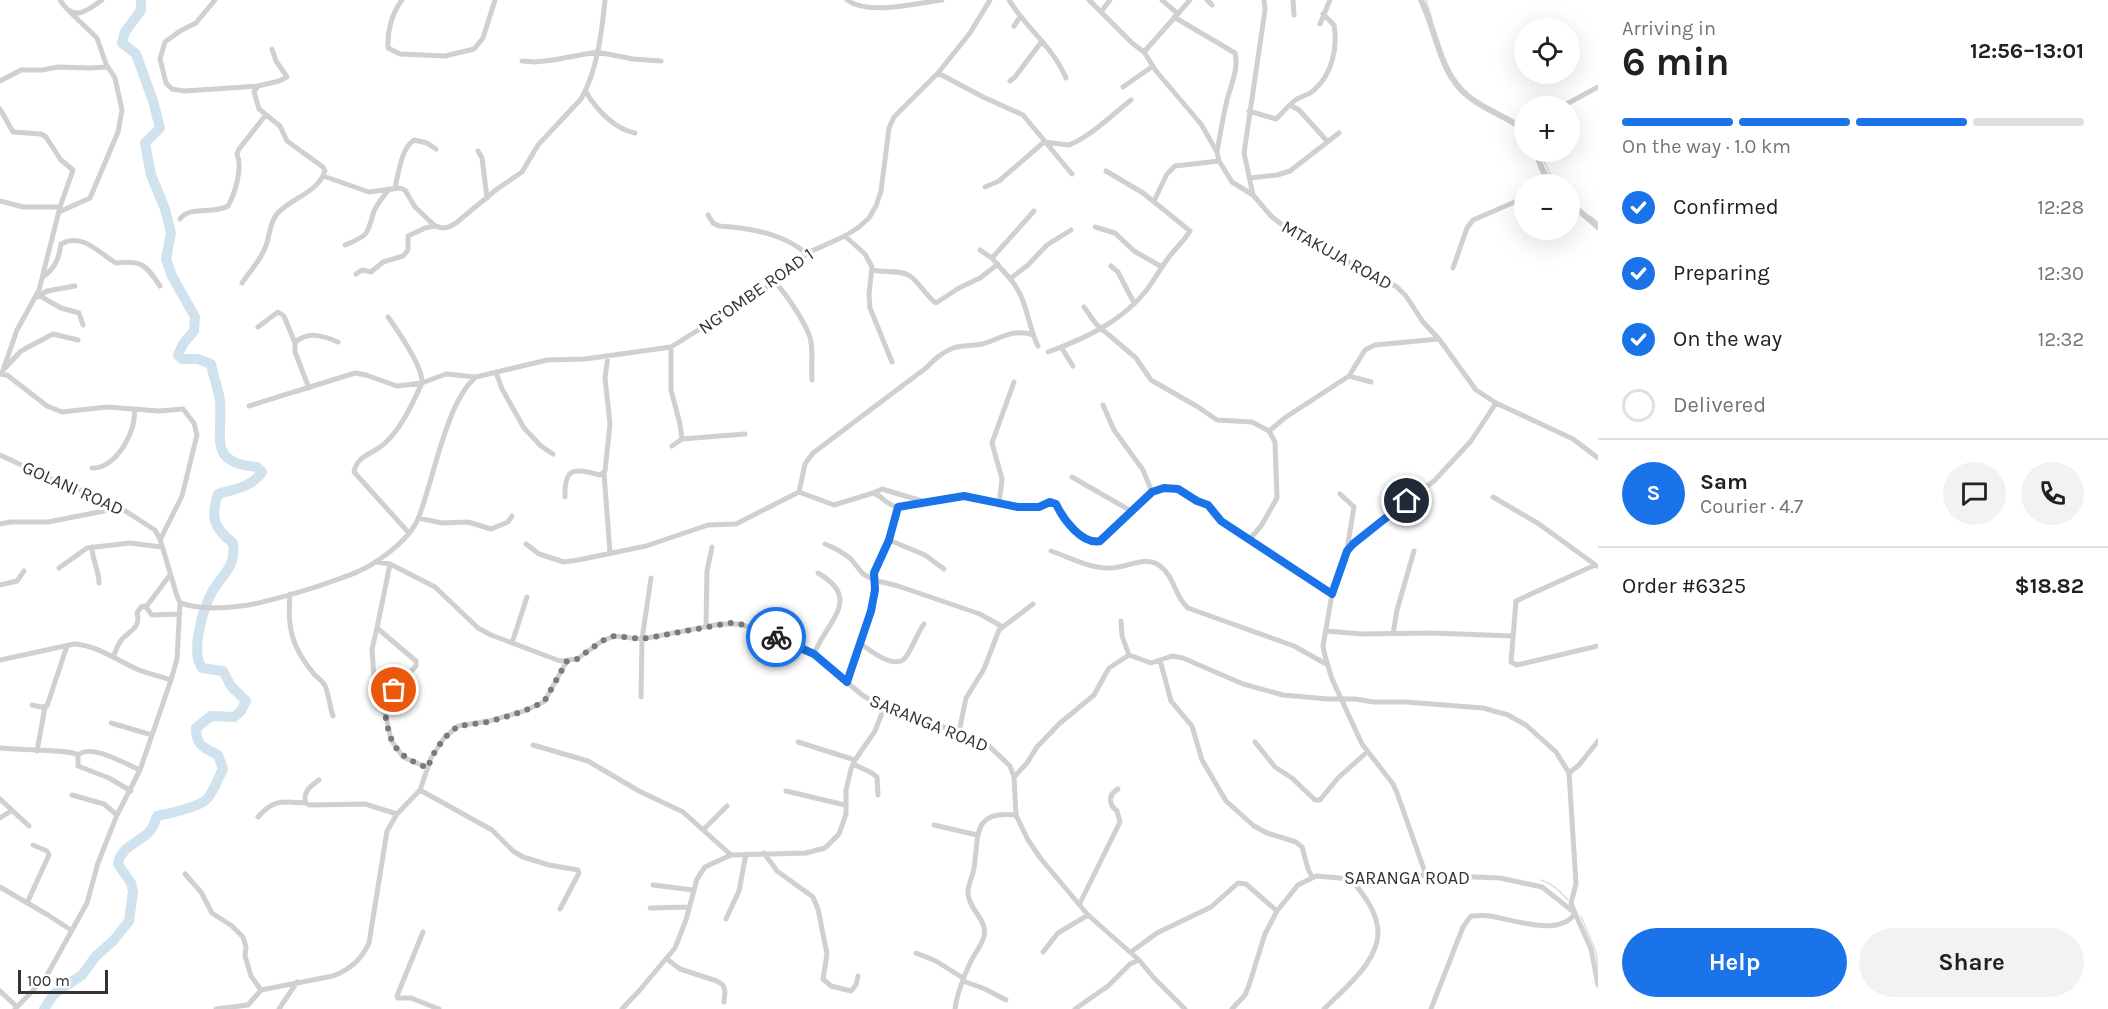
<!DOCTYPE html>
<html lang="en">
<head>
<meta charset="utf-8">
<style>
  :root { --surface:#fff; --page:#f2f2f2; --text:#202124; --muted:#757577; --line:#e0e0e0; --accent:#1a73e8 }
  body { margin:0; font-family:Karla,sans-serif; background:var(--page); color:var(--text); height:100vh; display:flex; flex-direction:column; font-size:22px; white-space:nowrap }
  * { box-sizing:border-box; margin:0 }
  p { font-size:20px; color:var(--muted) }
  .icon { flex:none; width:33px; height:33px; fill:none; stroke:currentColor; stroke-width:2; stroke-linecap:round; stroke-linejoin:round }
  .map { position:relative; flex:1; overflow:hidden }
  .drawer { display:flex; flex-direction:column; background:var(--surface); width:510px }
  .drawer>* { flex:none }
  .fabs { position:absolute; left:1514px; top:18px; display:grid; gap:12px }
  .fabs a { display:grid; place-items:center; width:66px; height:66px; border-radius:50%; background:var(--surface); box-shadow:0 6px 24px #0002; font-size:30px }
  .scale { position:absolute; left:18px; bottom:15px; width:90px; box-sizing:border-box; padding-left:6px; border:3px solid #333; border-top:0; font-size:16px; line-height:21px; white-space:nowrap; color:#333; -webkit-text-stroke:4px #fff; paint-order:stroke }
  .pin { position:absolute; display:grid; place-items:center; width:51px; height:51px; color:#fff; margin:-26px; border:3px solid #fff; border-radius:50%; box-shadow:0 2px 6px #0007 }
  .courier { position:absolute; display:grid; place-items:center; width:60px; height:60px; margin:-30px; border:4px solid #1a73e8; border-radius:50%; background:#fff; color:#222; box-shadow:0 2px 8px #0007 }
  .overview em { font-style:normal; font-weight:700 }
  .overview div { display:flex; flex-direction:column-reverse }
  .overview { display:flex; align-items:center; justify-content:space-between; height:102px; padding:0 24px }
  h1 { font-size:39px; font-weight:700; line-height:45px }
  .bar { display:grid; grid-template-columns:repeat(4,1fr); gap:9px 6px; align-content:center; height:72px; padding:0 24px }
  .bar i { height:8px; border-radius:4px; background:var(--line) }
  .bar .on { background:var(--accent) }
  .bar p { grid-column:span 4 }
  .line { display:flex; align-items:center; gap:15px; padding:0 24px; border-top:2px solid var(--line) }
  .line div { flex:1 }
  .round { display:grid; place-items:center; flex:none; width:63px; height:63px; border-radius:32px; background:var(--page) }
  ol { padding:0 24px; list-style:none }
  li { display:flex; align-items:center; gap:18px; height:66px }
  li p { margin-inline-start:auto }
  li .icon { padding:6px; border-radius:50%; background:var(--accent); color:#fff; stroke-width:4 }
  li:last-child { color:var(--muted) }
  li i { width:33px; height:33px; border:3px solid var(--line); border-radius:50% }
  .action { display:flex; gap:12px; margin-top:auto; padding:12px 24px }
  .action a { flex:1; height:69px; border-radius:36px; background:var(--accent); color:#fff; font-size:24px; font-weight:700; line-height:69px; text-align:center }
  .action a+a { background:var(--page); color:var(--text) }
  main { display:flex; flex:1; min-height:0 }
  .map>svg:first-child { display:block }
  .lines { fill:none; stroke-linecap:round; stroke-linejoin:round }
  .stream { stroke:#cfe2ee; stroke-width:1.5 }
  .river { stroke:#cfe2ee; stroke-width:10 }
  .minor { stroke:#d0d0d0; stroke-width:5 }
  .tertiary { stroke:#d0d0d0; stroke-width:6 }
  .done { stroke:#7a7a7a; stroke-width:6; stroke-dasharray:0 10.8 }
  .route { stroke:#1a73e8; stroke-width:8 }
  .labels { text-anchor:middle; stroke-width:6; stroke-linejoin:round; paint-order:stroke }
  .street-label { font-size:18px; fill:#333; stroke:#fff }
</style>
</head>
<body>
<main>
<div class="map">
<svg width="1598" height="1009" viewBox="0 0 1598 1009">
  <rect width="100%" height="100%" fill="#fff"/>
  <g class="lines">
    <path class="stream" d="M1426 0 1432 19
      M1539 152 1556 184
      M1590 216 1598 222
      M1541 880C1553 884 1560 891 1568 900
      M1581 916 1596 952 1598 969"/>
    <path class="river" d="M44 1009 54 994 82 975 96 956 113 941 129 921 133 892 131 883 118 864C120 848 137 843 148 833 153 829 155 822 157 816 168 814 199 807 207 799 214 791 218 778 223 769L218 755C203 747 196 746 196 728L211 716 234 717 241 711 246 701 231 686 223 671 202 668C190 652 203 609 212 592 223 573 236 568 233 543 214 528 210 518 218 494 234 489 252 487 262 472L257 467C207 462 223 440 220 401 219 390 213 376 211 364L198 359H182L178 355 183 344 194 331 195 317 172 276 166 259 171 233 165 209 151 175 145 143 160 128 153 101 136 54 122 43 125 32 141 10V0"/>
    <path class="minor" d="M60 0C73 22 86 12 102 0
      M215 0 196 23 180 31 165 42 160 59 166 83 172 89 184 91 258 86
      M402 0C392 13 387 31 388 48L400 54 445 56 474 49 483 38 495 0
      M847 0C869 16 915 3 942 0
      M1009 0C1026 28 1053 47 1066 78
      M1089 0 1132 43 1144 52 1156 71 1201 124 1217 152 1219 161 1232 182 1253 195
      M1162 0 1178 14
      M1207 0 1212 5
      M1264 0 1265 10 1244 153 1253 195 1272 217 1294 234 1397 287 1406 296 1423 322 1439 339 1476 390 1496 403 1573 439 1598 458
      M1293 0 1294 15
      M1101 12 1110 0
      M1174 17 1235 53C1239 68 1231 85 1227 100 1223 117 1220 135 1217 152
      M1320 24 1330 0
      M1014 26 1020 17
      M1144 52 1190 0
      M522 61 535 62 553 60 597 52 633 59 661 61
      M938 73 983 97 1023 115 1072 174
      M0 81 21 70H42L58 67 90 68 108 67
      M1010 81 1015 77 1042 41
      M1123 87 1153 66
      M586 92C596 109 614 129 635 133
      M1290 105 1299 110 1327 141
      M1563 106 1598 87
      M0 109 13 132 41 134 46 137 61 160 73 170 60 207 39 290 17 330 2 373
      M1249 111 1276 119C1283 113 1289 104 1297 99 1302 96 1309 95 1314 90 1332 75 1338 47 1334 25L1323 14
      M478 151 482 158 487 198
      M323 176 369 192 400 188 405 190 415 207 435 226 443 228 449 227 456 223 497 189 522 172 538 145 581 99C597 72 602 31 605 0
      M1250 178 1277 175 1290 171 1339 133
      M395 187C399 172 401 149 414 140L427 143 436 149
      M985 187 999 181 1044 142 1069 145C1090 137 1113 114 1131 100
      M0 201 23 207H60
      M1154 201 1167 174 1175 166 1219 161
      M1034 211 992 258C1001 270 1012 278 1019 292 1028 309 1029 328 1038 346
      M59 212 90 198 118 132 122 110 115 78 106 64 97 38 70 12
      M708 215 713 223 719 226C749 228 783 233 807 254
      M180 219C191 205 213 215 228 206 235 193 243 168 237 154L239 149 265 116
      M1095 227 1115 233 1134 251 1162 267
      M845 236 865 254 872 267 869 294 870 308 892 362
      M345 245C366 236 367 237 373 214 375 206 384 196 389 189
      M980 250 993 259
      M1111 266 1118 272 1134 303
      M1453 268 1467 228 1473 220 1524 198
      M872 270C884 273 900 269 910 276 920 283 926 296 936 303L959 288 980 278 998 264
      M356 274 362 270 371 272 383 262 403 256 408 250V236L425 228 435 226
      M43 277C55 268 59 259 61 244 82 232 99 253 116 263 142 260 146 265 160 286
      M1011 278 1028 265 1047 245 1071 230
      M775 282C786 294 809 327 811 342 813 354 811 368 812 380
      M242 283C250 271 260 261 265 248 270 237 269 223 277 214 292 197 317 194 325 171L323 167 287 141 280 126 259 109 254 92 258 86 279 81 287 77 276 61 272 49
      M40 296 61 308 79 313 83 325
      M37 297 47 291 75 286
      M1084 307 1096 324 1136 358 1151 380 1198 407 1217 420 1252 422 1269 431 1275 442 1277 498 1261 526 1249 540
      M388 317C398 331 423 366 422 383 412 404 402 428 384 444 373 454 357 455 354 472L409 533
      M258 327 278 312 284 316 295 343
      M671 347V390L680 424 682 439 672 446
      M1061 347 1073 366
      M1048 352C1084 339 1121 322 1146 291 1154 280 1161 268 1169 257 1176 248 1184 241 1190 231L1143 193 1106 171
      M5 368 21 351 53 334 78 340
      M496 372 502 389 524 428 541 446 553 454
      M0 374 7 375 47 406 62 412 107 407 159 411 183 409 194 423 197 435 182 496 160 540
      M1349 376 1371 382
      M309 388 295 352V343C307 330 324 336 338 342
      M1103 405 1114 430 1143 470 1152 492
      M249 406 355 373 366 375 397 386 422 383 446 374 475 377
      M1269 431 1286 417 1349 376 1365 350 1375 345 1439 339
      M682 439 745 434
      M0 455 56 481 108 500 155 530 160 539 177 596 180 603C225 617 276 599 319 586 338 579 360 573 377 561 392 551 411 535 418 519 433 483 446 401 476 377L547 360 585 359 671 347 775 282 802 257 814 250 845 236 859 227 869 218 876 206 881 191 889 128 894 117 938 73 970 33 990 0
      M92 468C115 470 138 430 134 409
      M604 473 610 553
      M1072 477 1131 511
      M799 492 805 464 813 453 926 368C934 360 942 352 953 348 962 345 972 346 982 344 1000 339 1013 328 1033 335
      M873 493 882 489 922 501
      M1340 494 1354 507 1347 549
      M565 497C564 465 576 469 600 475L605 471 610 424 605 378 608 356
      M1493 497 1539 524 1597 566
      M999 504 1002 479 992 443 1014 382
      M418 518 442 523 468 522 491 529 508 522 512 516
      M0 524 11 522H48L119 508
      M889 540 925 555 944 569
      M526 544 539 554 564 562 578 560 646 546 708 525 736 524 799 492 834 505 873 493C883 496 887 506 898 507L964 496 1018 507H1039L1050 502 1056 504C1063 519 1082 545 1100 541L1152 492 1164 488 1178 489 1197 501 1208 505 1221 521 1332 594
      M825 544 838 550 850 558 863 574 874 580 898 586 980 614 1001 626
      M92 547C92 560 99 570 99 583
      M1051 551C1069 557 1091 569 1110 568 1126 568 1146 555 1160 566 1175 577 1174 596 1188 608L1294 646 1326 664
      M377 562 390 564 435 587 478 628 491 635 560 661 577 659 602 641 614 636 642 639 720 624H740L774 636 814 654 862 695 884 708 959 732 987 744 1010 766 1014 777 1016 815 1028 840 1041 859 1088 915 1139 960 1154 978 1185 1009
      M1595 565 1516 601 1511 662 1517 665 1598 646
      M59 568 87 548 130 543 162 547
      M0 585 17 581 24 571
      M290 594C287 628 292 648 314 674 317 677 321 680 324 684 328 689 330 708 333 716
      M146 607 170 575
      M1121 621 1122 636 1129 655 1151 663 1172 656 1183 658 1243 684 1283 695 1328 699H1355L1374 702H1406L1483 708 1508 715 1526 725 1556 752 1569 773 1576 884 1571 903 1575 913C1561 938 1511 919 1490 916 1483 915 1477 916 1471 916L1463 927 1431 1009
      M706 626 707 571 712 547
      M377 628 372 649 374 678 376 687 383 702 391 740 403 757 428 768
      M1326 631 1362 634 1432 633 1512 636
      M1393 634 1397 610 1414 551
      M512 643 527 597
      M860 643C869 650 893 669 904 659 910 654 917 633 924 624
      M814 654C827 621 863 599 818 573
      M113 657C116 651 118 643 123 638 132 630 141 626 137 613L141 607 145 606 152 615 180 614
      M0 660 74 644C97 645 118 661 139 670 149 674 160 676 171 680
      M1160 660 1171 701 1192 726 1202 760 1226 801 1254 826 1267 833 1296 842 1302 847 1308 869 1312 877
      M847 682 871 611 875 590V573L889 540 898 507
      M641 697 642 639 651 578
      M383 702 416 666V661L377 628 390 564
      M32 705 41 707 47 706 67 646
      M111 723 152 735
      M959 732 966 698 984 669 999 630 1033 604
      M798 742 855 760
      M1255 742 1275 767 1292 778 1315 800H1320L1338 778 1367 752
      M533 745 588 761 639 791 683 812 731 855
      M0 748C15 750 70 749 78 755V766L109 778 131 791
      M37 751 45 707
      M78 755C92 743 125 764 140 770
      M853 764 872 773 877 777 878 795
      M1569 773 1579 765 1598 741
      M1014 777 1027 763 1037 747 1059 724 1094 695 1109 668 1129 655
      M319 780C311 786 302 792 306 803L309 805 365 804 397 814
      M420 790 492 830 513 851 523 857 549 865 578 870 579 873 560 909
      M786 791 845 805
      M72 795 104 804 117 815
      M0 799 29 826
      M258 817C275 798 283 802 306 803
      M0 818 11 811
      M934 825 977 835
      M704 829 727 806
      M764 853 777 871 813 897 818 909 827 954 823 979 831 986 851 991 856 985 858 976
      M185 874 201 892 212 913 232 926 243 937 246 947 245 956 251 976 261 990 333 976C349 970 362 959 369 943L387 831 397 814 420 790 431 758 444 738 458 726 489 721 524 711 544 702 567 661
      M1426 875 1397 793 1393 784 1362 744 1332 679 1325 656 1323 646 1332 594 1347 551 1353 544 1435 480 1471 441 1496 403
      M653 885 693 890
      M0 887 48 915 71 930
      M27 903 49 855 47 851 33 845
      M1080 903 1120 822 1117 811C1108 804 1108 795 1118 789
      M650 908 689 907
      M726 919 739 891 746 854
      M423 932 397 996 398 998H411L439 1009
      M1043 952 1058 933 1088 915
      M1131 952 1157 933 1211 907 1238 883 1246 884 1277 911
      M916 953 936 961 963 978
      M667 959 680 969 717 981 723 985 725 991 724 1002
      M963 981 985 989 1006 1000
      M0 991 17 1007
      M15 1009 46 977 87 903 98 863 117 815 140 770 171 680 177 659 180 603
      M216 1009 248 1005 261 990
      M279 1009 297 982
      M622 1009 639 991 675 948 686 920 697 879 705 867 731 855 806 853 825 848 839 834 846 814V790L851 769 855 760 875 731 884 708
      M955 1009C957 992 964 976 971 961 975 953 982 945 984 936 988 920 969 910 968 894 967 886 973 876 974 868 979 835 972 810 1016 815
      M1075 1009 1108 986 1130 964 1139 960
      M1232 1009 1245 995 1249 985 1265 934 1277 911 1298 885 1316 876 1351 879 1426 875 1500 878 1542 887 1575 913 1591 949 1598 985
      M1324 1009C1344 989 1385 957 1377 924 1374 907 1361 892 1351 879"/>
    <path class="tertiary" d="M1421 0C1437 32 1439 73 1468 96 1484 110 1507 116 1524 130
      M1536 152 1542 169 1551 184
      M1569 202 1598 227"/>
  </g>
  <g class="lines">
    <path class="done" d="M394 690 383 702C390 740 389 753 428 768L431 758 444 738 458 726 489 722 524 711 544 702 567 661 577 659 602 641 614 636 642 639 730 623 740 624 776 637"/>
    <path class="route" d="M776 637 814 654 847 682 871 611 875 590 874 573 889 540 898 507 964 496 1018 507H1039L1050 502 1056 504C1063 519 1082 545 1100 541L1152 492 1164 488 1178 489 1197 501 1208 505 1221 521 1332 594 1347 551 1353 544 1407 501"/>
  </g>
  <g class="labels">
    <g class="street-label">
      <text transform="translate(1337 255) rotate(29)" y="6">MTAKUJA ROAD</text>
      <text transform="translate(756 291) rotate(-35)" y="6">NG’OMBE ROAD 1</text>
      <text transform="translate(73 488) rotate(24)" y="6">GOLANI ROAD</text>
      <text transform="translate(929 723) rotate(22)" y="6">SARANGA ROAD</text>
      <text x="1407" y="884">SARANGA ROAD</text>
    </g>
  </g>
</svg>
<div class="fabs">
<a><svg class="icon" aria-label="locate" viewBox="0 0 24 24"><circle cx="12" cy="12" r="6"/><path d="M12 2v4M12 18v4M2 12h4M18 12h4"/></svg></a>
<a>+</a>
<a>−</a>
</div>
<div class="scale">100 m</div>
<div class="pin" style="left:394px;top:690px;background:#ea580c"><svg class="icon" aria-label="bag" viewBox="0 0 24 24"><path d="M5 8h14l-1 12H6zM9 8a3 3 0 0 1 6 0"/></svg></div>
<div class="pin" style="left:1407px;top:501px;background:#1f2937"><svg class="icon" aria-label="home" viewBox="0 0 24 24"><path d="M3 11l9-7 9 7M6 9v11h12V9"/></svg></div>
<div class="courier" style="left:776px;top:637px"><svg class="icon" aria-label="bike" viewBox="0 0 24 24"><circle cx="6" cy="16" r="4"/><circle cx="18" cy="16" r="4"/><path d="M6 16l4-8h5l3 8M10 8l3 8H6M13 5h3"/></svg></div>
</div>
<section class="drawer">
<div class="overview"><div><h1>6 min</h1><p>Arriving in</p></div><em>12:56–13:01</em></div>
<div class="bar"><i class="on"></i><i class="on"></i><i class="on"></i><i></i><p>On the way · 1.0 km</p></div>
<ol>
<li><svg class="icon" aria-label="check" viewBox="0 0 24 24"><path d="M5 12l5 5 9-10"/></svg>Confirmed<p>12:28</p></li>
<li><svg class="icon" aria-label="check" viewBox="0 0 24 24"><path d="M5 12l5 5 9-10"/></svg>Preparing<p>12:30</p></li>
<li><svg class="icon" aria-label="check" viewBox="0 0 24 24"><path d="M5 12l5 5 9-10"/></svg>On the way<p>12:32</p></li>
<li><i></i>Delivered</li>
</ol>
<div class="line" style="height:108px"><b class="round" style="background:var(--accent);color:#fff">S</b><div><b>Sam</b><p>Courier · 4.7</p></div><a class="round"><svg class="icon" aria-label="chat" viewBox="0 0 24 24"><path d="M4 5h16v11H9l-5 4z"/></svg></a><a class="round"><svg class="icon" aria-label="phone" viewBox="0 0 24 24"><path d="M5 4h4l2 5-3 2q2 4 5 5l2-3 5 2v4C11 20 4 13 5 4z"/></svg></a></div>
<div class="line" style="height:78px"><div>Order #6325</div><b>$18.82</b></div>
<div class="action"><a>Help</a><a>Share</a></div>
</section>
</main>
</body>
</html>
